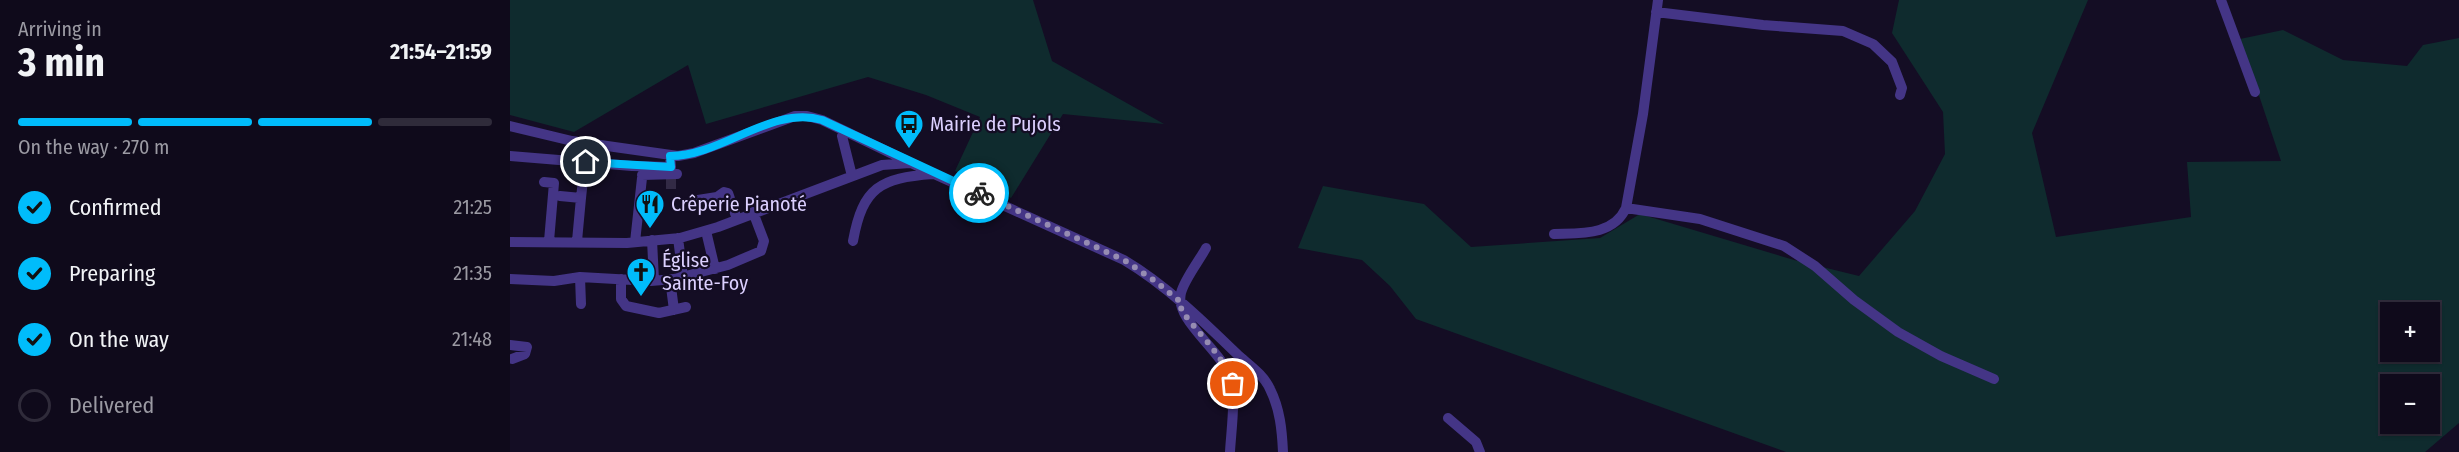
<!DOCTYPE html>
<html lang="en">
<head>
<meta charset="utf-8">
<style>
  :root { --surface:#0f0a1b; --page:#1d1828; --text:#f1f3f6; --muted:#9b9aa3; --line:#2f2b3a; --accent:#00bcfb }
  body { margin:0; font-family:"Fira Sans Condensed",sans-serif; background:var(--page); color:var(--text); height:100vh; display:flex; flex-direction:column; font-size:22px; white-space:nowrap }
  * { box-sizing:border-box; margin:0 }
  p { font-size:20px; color:var(--muted) }
  .icon { flex:none; width:33px; height:33px; fill:none; stroke:currentColor; stroke-width:2; stroke-linecap:round; stroke-linejoin:round }
  .map { position:relative; flex:1; overflow:hidden }
  .drawer { display:flex; flex-direction:column; background:var(--surface); width:510px }
  .drawer>* { flex:none }
  .buttons { position:absolute; left:1870px; top:302px; display:grid; gap:12px }
  .buttons a { display:grid; place-items:center; width:60px; height:60px; border-radius:0px; background:var(--surface); box-shadow:0 2px 4px #0004,0 0 0 2px var(--line); font-size:30px }
  .pin { position:absolute; display:grid; place-items:center; width:51px; height:51px; color:#fff; margin:-26px; border:3px solid #fff; border-radius:50%; box-shadow:0 2px 6px #0007 }
  .courier { position:absolute; display:grid; place-items:center; width:60px; height:60px; margin:-30px; border:4px solid #00bcfb; border-radius:50%; background:#fff; color:#222; box-shadow:0 2px 8px #0007 }
  .headline em { font-style:normal; font-weight:700 }
  .headline div { display:flex; flex-direction:column-reverse }
  .headline { display:flex; align-items:center; justify-content:space-between; height:102px; padding:0 18px }
  h1 { font-size:39px; font-weight:700; line-height:45px }
  .bar { display:grid; grid-template-columns:repeat(4,1fr); gap:9px 6px; align-content:center; height:72px; padding:0 18px }
  .bar i { height:8px; border-radius:4px; background:var(--line) }
  .bar .on { background:var(--accent) }
  .bar p { grid-column:span 4 }
  ol { padding:0 18px; list-style:none }
  li { display:flex; align-items:center; gap:18px; height:66px }
  li p { margin-inline-start:auto }
  li .icon { padding:6px; border-radius:50%; background:var(--accent); color:#111; stroke-width:4 }
  li:last-child { color:var(--muted) }
  li i { width:33px; height:33px; border:3px solid var(--line); border-radius:50% }
  main { display:flex; flex:1; min-height:0 }
  .map>svg:first-child { display:block }
  .green { fill:#0f2b2e; fill-rule:evenodd }
  .lines { fill:none; stroke-linecap:round; stroke-linejoin:round }
  .street-tunnel { stroke:#322a45; stroke-width:10; stroke-dasharray:10 5; stroke-linecap:butt }
  .street { stroke:#443586; stroke-width:10 }
  .done { stroke:#968cb2; stroke-width:6; stroke-dasharray:0 10.8 }
  .route { stroke:#00bcfb; stroke-width:8 }
  .labels { text-anchor:middle; stroke-width:4.5; stroke-linejoin:round; paint-order:stroke }
  .poi-label { font-size:20px; fill:#dcd0ff; stroke:#140d24; text-anchor:start }
</style>
</head>
<body>
<main>
<section class="drawer">
<div class="headline"><div><h1>3 min</h1><p>Arriving in</p></div><em>21:54–21:59</em></div>
<div class="bar"><i class="on"></i><i class="on"></i><i class="on"></i><i></i><p>On the way · 270 m</p></div>
<ol>
<li><svg class="icon" aria-label="check" viewBox="0 0 24 24"><path d="M5 12l5 5 9-10"/></svg>Confirmed<p>21:25</p></li>
<li><svg class="icon" aria-label="check" viewBox="0 0 24 24"><path d="M5 12l5 5 9-10"/></svg>Preparing<p>21:35</p></li>
<li><svg class="icon" aria-label="check" viewBox="0 0 24 24"><path d="M5 12l5 5 9-10"/></svg>On the way<p>21:48</p></li>
<li><i></i>Delivered</li>
</ol>
</section>
<div class="map">
<svg width="1949" height="452" viewBox="0 0 1949 452">
  <rect width="100%" height="100%" fill="#140d24"/>
  <path class="green" d="M0 0H523L542 61 654 124 553 114 501 198 445 171 470 117 416 95 358 77 196 124 178 65 64 132 0 115Z
    M1389 0H1578L1522 133 1546 237 1681 217 1677 162 1771 161 1730 39 1773 30 1833 60 1897 66 1913 45 1949 38V423L1915 452H1276L906 319 880 286 852 260 788 248 813 186 914 204 961 247 1090 238 1130 214 1284 260 1349 276 1405 211 1435 154 1433 112 1382 33ZM1881 312H1920V351H1881ZM1881 384H1920V423H1881Z"/>
  <g class="lines">
    <path class="street-tunnel" d="M161 189V177"/>
    <path class="street" d="M1711 0 1745 92
      M1146 12 1253 25 1333 31 1363 44 1382 62 1392 88 1390 95
      M0 126 62 141 168 156 184 153 285 116H297L312 120 424 174 614 260C656 285 693 321 728 355 739 365 754 375 760 389 770 409 772 430 773 452
      M334 132 332 136 342 176
      M0 156 122 166 161 167 160 156
      M132 175 167 174
      M34 182 44 183 39 241
      M50 196 71 198 67 241
      M71 198 73 180 82 181
      M188 200 207 197 214 192 218 193 227 219
      M1116 208 1190 219 1274 246 1305 266 1344 300 1388 332 1431 356 1484 379
      M196 231 205 269
      M1044 234C1070 233 1103 236 1116 208L1133 114 1148 0
      M168 238 173 277
      M142 240 144 280
      M343 241C353 187 370 178 423 174
      M0 242 117 243 170 238 208 227 372 165 400 163
      M125 242 132 178
      M696 248C689 261 674 280 671 293 664 319 709 349 719 374 727 393 721 431 720 452
      M70 277 71 304
      M0 279 44 281 70 277 141 281 164 279 218 265 251 251 254 241 243 212
      M111 279V299L116 306 149 313 176 307
      M160 279 164 310
      M0 345 17 347 15 354 2 359
      M938 418 966 442 970 452"/>
  </g>
  <g class="lines">
    <path class="done" d="M469 193 614 260 645 281 672 303 671 310C689 334 713 355 723 384"/>
    <path class="route" d="M76 162 161 167 160 156C212 156 262 105 312 120L469 193"/>
  </g>
  <defs>
    <g id="bus-pin" transform="scale(1.5)"><path d="M0 17L-7.5 6A9.5 9.5 0 1 1 7.5 6Z" fill="#00bcfb" stroke="#140d24"/><path d="M-5-6H5V4H4V6H2V4H-2V6H-4V4H-5ZM-3.5-4V0h7V-4ZM-3.5 1.2v1.5H-2V1.2ZM2 1.2v1.5H3.5V1.2Z" fill="#111"/></g>
    <g id="restaurant-pin" transform="scale(1.5)"><path d="M0 17L-7.5 6A9.5 9.5 0 1 1 7.5 6Z" fill="#00bcfb" stroke="#140d24"/><path d="M-5-6h1v4h1v-4h1v4h1v-4h1v5L-1.5 .5V6h-2V.5L-5-1ZM5-6V6H3V1.5H1.5Q1.5-4 5-6Z" fill="#111"/></g>
    <g id="church-pin" transform="scale(1.5)"><path d="M0 17L-7.5 6A9.5 9.5 0 1 1 7.5 6Z" fill="#00bcfb" stroke="#140d24"/><path d="M-1.2-6h2.4v3.5h3.3v2.4h-3.3V6h-2.4V-.1h-3.3v-2.4h3.3Z" fill="#111"/></g>
  </defs>
  <g fill-rule="evenodd">
    <use href="#bus-pin" x="399" y="124"/>
    <use href="#restaurant-pin" x="140" y="204"/>
    <use href="#church-pin" x="131" y="272"/>
  </g>
  <g class="labels">
    <g class="poi-label">
      <text x="420" y="131">Mairie de Pujols</text>
      <text x="161" y="211">Crêperie Pianoté</text>
      <text x="152" y="267">Église<tspan x="152" dy="23">Sainte-Foy</tspan></text>
    </g>
  </g>
</svg>
<div class="buttons">
<a>+</a>
<a>−</a>
</div>
<div class="pin" style="left:723px;top:384px;background:#ea580c"><svg class="icon" aria-label="bag" viewBox="0 0 24 24"><path d="M5 8h14l-1 12H6zM9 8a3 3 0 0 1 6 0"/></svg></div>
<div class="pin" style="left:76px;top:162px;background:#1f2937"><svg class="icon" aria-label="home" viewBox="0 0 24 24"><path d="M3 11l9-7 9 7M6 9v11h12V9"/></svg></div>
<div class="courier" style="left:469px;top:193px"><svg class="icon" aria-label="bike" viewBox="0 0 24 24"><circle cx="6" cy="16" r="4"/><circle cx="18" cy="16" r="4"/><path d="M6 16l4-8h5l3 8M10 8l3 8H6M13 5h3"/></svg></div>
</div>
</main>
</body>
</html>
